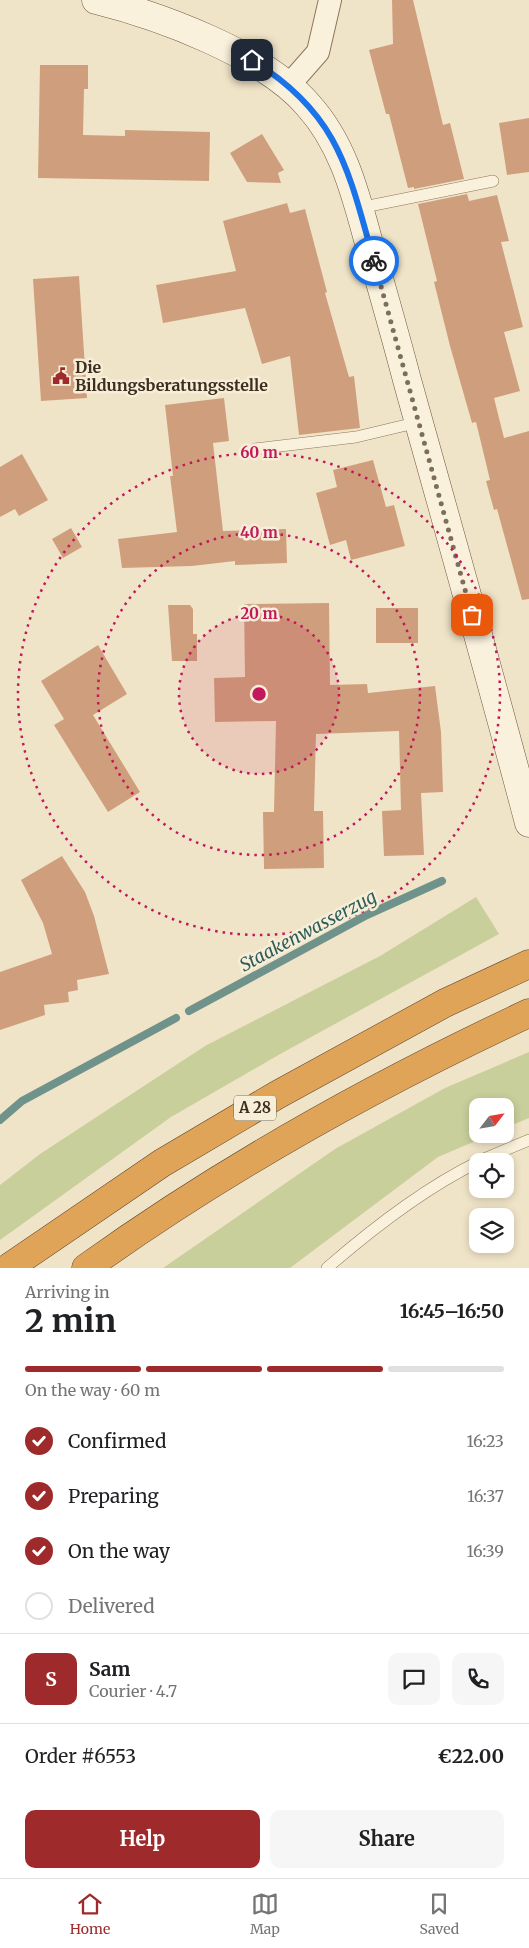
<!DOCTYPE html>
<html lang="en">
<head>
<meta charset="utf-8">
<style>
  :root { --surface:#fff; --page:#f6f6f6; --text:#202124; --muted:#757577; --line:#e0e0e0; --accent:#9e2a2b }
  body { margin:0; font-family:Merriweather,serif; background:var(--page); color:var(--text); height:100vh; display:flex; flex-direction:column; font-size:19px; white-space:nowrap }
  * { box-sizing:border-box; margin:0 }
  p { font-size:16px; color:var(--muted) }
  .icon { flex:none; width:28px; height:28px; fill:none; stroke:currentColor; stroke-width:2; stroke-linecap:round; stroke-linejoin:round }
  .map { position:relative; height:1268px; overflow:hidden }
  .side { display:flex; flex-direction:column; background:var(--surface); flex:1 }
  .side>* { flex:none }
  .needle { width:32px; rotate:59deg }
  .buttons { position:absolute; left:469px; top:1098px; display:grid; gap:10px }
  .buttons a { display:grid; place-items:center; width:45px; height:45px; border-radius:10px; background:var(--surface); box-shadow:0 2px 8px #0003; font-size:25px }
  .pin { position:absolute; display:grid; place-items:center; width:42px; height:42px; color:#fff; margin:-21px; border-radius:10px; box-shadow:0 2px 8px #0006 }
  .courier { position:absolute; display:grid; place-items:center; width:50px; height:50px; margin:-25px; border:4px solid #1a73e8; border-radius:50%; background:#fff; color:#222; box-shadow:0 1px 6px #0007 }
  .headline em { font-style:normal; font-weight:700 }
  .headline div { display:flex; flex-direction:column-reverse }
  .headline { display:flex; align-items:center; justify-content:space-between; height:85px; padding:0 25px }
  h1 { font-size:32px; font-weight:700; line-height:38px }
  .bar { display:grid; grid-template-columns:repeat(4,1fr); gap:8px 5px; align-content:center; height:60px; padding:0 25px }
  .bar i { height:6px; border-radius:4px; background:var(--line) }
  .bar .selected { background:var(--accent) }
  .bar p { grid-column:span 4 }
  .line { display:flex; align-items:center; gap:12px; padding:0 25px; border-top:1px solid var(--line) }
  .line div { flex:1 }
  .round { display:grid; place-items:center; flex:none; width:52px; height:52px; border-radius:10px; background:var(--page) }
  ol { padding:0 25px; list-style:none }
  li { display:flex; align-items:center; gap:15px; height:55px }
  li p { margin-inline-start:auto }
  li .icon { padding:5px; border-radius:50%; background:var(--accent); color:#fff; stroke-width:4 }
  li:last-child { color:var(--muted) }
  li i { width:28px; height:28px; border:2px solid var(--line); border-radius:50% }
  .action { display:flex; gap:10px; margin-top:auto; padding:10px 25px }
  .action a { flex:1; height:58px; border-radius:10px; background:var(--accent); color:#fff; font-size:20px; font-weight:700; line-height:58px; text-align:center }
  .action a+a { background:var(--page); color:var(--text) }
  .dock { display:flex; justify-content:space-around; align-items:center; height:70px; border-top:1px solid var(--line); background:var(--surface); font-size:14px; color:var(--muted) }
  .dock a { display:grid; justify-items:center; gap:2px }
  .dock .selected { color:var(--accent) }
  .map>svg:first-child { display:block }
  .grass { fill:#c9cf9b }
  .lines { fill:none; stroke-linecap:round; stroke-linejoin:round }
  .stream { stroke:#6f938a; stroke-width:8 }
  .building { fill:#cf9f7d }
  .lane-casing { stroke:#8d765c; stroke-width:12 }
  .street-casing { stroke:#8d765c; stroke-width:24 }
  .secondary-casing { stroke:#6f573f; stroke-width:29 }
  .highway-casing { stroke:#5b4430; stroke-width:29 }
  .lane { stroke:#faf1dc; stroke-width:11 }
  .street { stroke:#faf1dc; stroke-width:22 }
  .secondary { stroke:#faf1dc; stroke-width:28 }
  .highway { stroke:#e0a458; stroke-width:28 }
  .done { stroke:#7c6e5b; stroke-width:5; stroke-dasharray:0 9 }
  .route { stroke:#1a73e8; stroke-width:6 }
  .ring { fill:none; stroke:#c2185b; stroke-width:2.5; stroke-dasharray:2.5 5 }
  .labels { text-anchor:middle; stroke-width:5; stroke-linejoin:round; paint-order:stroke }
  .shield { fill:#f7eed8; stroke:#756857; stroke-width:1 }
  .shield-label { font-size:15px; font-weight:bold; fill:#3d2e20 }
  .poi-label { font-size:16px; font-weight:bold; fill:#3d2e20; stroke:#f7eed8; text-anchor:start }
  .water-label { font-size:18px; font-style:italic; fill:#2f5d5a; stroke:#f7eed8 }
  .centre { fill:#c2185b; stroke:#f7eed8; stroke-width:2.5 }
  .ring-label { font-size:15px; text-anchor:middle; font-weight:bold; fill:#c2185b; stroke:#f7eed8; stroke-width:5; stroke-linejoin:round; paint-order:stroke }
</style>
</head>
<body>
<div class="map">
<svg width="529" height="1268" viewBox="0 0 529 1268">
  <rect width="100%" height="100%" fill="#f0e4c8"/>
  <path class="grass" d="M476 897 499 934 282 1053 171 1117 0 1240V1185L40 1154 205 1046 380 956Z
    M529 1052V1118L505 1128V1106H478V1134H492L438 1157 290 1268H163L335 1149 445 1088Z"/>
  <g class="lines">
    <path class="stream" d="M189 1011 367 915 442 881
      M0 1120 22 1101 176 1018"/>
  </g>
  <path class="building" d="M392 0H413L443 125 450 123 464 179 414 189V187L408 188 389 114H386L369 50 393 44Z
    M40 65H88V89H84L83 135 125 136V130L210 132 209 181 38 178Z
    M529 118V172L507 175 499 123Z
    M262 134 284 170 278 173 281 183 247 182 230 153Z
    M467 194 469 201 497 195 509 241 501 242 523 327 504 332 520 391 494 398 504 438 529 431V599L522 600 497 509 494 510 486 481 490 480 476 422 472 423 450 346 434 282 437 281 418 204Z
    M287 203 290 213 305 209 327 292 325 293 349 377 354 376 360 428 299 435 290 356 262 364 245 308 163 323 156 285 236 271 223 221Z
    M79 276 87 398 41 401 33 279Z
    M224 398 229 441 213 443 223 531 286 529 287 563 235 565V561L192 566 122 568 118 539 177 532 170 476H173L165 405Z
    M22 454 48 500 19 516 15 509 0 517V467Z
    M373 460 386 507 394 505 405 546 351 560 346 540 330 545 316 493 337 487 333 470Z
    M71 528 82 547 63 558 52 539Z
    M329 603 330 685 367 684 368 693 435 686 441 732 443 792 421 793 424 855 384 856 382 811 401 810 399 731 316 734 314 811H323L324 868 264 869 263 812H274L276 721 215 722 214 678 245 677 244 604Z
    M168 605H190L193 609V634H197V661H172Z
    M376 608H418V643H376Z
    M98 645 127 694 93 715 140 792 108 812 54 725 64 719 41 681Z
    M62 856 85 892 94 916 109 974 77 980 78 990 68 992 69 1002 44 1005 45 1015 0 1030V972L52 954 43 923 21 880Z"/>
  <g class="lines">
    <g class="lane-casing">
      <path id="lane" d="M359 208 493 181
        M255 449 356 437 419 422
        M479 1161 529 1140
        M327 1268C373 1228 423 1189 478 1162"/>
    </g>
    <g class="street-casing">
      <path id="street" d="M289 85 318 52 330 0"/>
    </g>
    <g class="secondary-casing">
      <path id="secondary" d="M96 0C160 16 264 54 308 105 346 147 357 201 372 254 384 296 396 338 407 380 448 527 490 675 529 823"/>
    </g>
    <g class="highway-casing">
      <path id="highway" d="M8 1268 162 1163 277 1095 445 1003 529 964
        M86 1268C224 1169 375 1085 529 1013"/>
    </g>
    <use href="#lane" class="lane"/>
    <use href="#street" class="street"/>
    <use href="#secondary" class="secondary"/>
    <use href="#highway" class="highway"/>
  </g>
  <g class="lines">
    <path class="done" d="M374 261 472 615"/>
    <path class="route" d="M252 60C339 114 348 169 374 261"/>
  </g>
  <circle cx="259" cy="694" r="80" fill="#c2185b" fill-opacity=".12"/>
  <g class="ring">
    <circle cx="259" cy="694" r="80"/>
    <circle cx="259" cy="694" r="161"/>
    <circle cx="259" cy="694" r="241"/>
  </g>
  <defs>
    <g id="civic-bare" transform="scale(1.35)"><path d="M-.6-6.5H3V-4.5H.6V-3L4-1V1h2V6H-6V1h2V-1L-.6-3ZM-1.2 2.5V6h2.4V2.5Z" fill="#9e2a2b" stroke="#f7eed8" stroke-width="2.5" paint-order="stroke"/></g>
  </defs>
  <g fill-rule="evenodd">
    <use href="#civic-bare" x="61" y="376"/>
  </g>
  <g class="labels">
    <rect class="shield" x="234" y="1095.5" width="42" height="25" rx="4"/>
    <g class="shield-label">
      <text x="255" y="1113">A 28</text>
    </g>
    <g class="poi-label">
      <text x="75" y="373">Die<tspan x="75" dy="18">Bildungsberatungsstelle</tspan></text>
    </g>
    <g class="water-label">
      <text transform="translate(308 931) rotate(-28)" y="6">Staakenwasserzug</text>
    </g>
  </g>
  <circle cx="259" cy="694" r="8" class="centre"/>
  <g class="ring-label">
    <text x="259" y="458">60 m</text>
    <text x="259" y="538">40 m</text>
    <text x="259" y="619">20 m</text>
  </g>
</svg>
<div class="buttons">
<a><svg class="needle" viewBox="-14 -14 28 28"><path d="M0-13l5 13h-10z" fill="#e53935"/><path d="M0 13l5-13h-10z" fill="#757577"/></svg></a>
<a><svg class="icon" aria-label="locate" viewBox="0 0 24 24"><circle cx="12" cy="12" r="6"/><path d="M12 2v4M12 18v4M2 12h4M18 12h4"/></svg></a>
<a><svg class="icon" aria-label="layers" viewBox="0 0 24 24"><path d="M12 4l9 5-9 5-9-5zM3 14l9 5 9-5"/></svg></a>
</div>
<div class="pin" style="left:472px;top:615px;background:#ea580c"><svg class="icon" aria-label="bag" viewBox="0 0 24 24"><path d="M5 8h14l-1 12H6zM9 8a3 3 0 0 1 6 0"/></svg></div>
<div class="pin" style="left:252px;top:60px;background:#1f2937"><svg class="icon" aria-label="home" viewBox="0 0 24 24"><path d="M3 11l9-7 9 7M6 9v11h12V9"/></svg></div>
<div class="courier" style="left:374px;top:261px"><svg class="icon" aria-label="bike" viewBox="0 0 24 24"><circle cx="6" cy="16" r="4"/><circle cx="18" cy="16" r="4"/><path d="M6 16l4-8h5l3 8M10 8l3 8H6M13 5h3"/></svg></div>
</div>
<section class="side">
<div class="headline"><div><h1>2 min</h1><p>Arriving in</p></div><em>16:45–16:50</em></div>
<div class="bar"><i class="selected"></i><i class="selected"></i><i class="selected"></i><i></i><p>On the way · 60 m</p></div>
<ol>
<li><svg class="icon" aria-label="check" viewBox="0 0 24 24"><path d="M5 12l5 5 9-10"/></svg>Confirmed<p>16:23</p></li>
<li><svg class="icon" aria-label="check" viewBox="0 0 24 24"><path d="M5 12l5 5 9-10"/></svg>Preparing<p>16:37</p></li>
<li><svg class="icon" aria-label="check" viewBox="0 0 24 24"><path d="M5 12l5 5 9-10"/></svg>On the way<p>16:39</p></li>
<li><i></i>Delivered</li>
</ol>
<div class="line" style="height:90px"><b class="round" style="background:var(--accent);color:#fff">S</b><div><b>Sam</b><p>Courier · 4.7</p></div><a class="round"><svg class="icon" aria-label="chat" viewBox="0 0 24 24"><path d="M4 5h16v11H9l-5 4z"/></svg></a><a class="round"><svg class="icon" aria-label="phone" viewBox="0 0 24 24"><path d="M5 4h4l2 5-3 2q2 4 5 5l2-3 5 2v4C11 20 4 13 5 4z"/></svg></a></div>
<div class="line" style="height:65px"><div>Order #6553</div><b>€22.00</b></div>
<div class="action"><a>Help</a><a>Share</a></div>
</section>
<nav class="dock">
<a class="selected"><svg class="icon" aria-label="home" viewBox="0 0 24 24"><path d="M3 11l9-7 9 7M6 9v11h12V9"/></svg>Home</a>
<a><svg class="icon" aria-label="map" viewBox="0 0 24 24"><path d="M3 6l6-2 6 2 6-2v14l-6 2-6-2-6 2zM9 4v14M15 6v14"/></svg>Map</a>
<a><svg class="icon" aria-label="saved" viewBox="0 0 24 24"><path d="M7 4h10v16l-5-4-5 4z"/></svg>Saved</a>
</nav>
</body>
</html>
